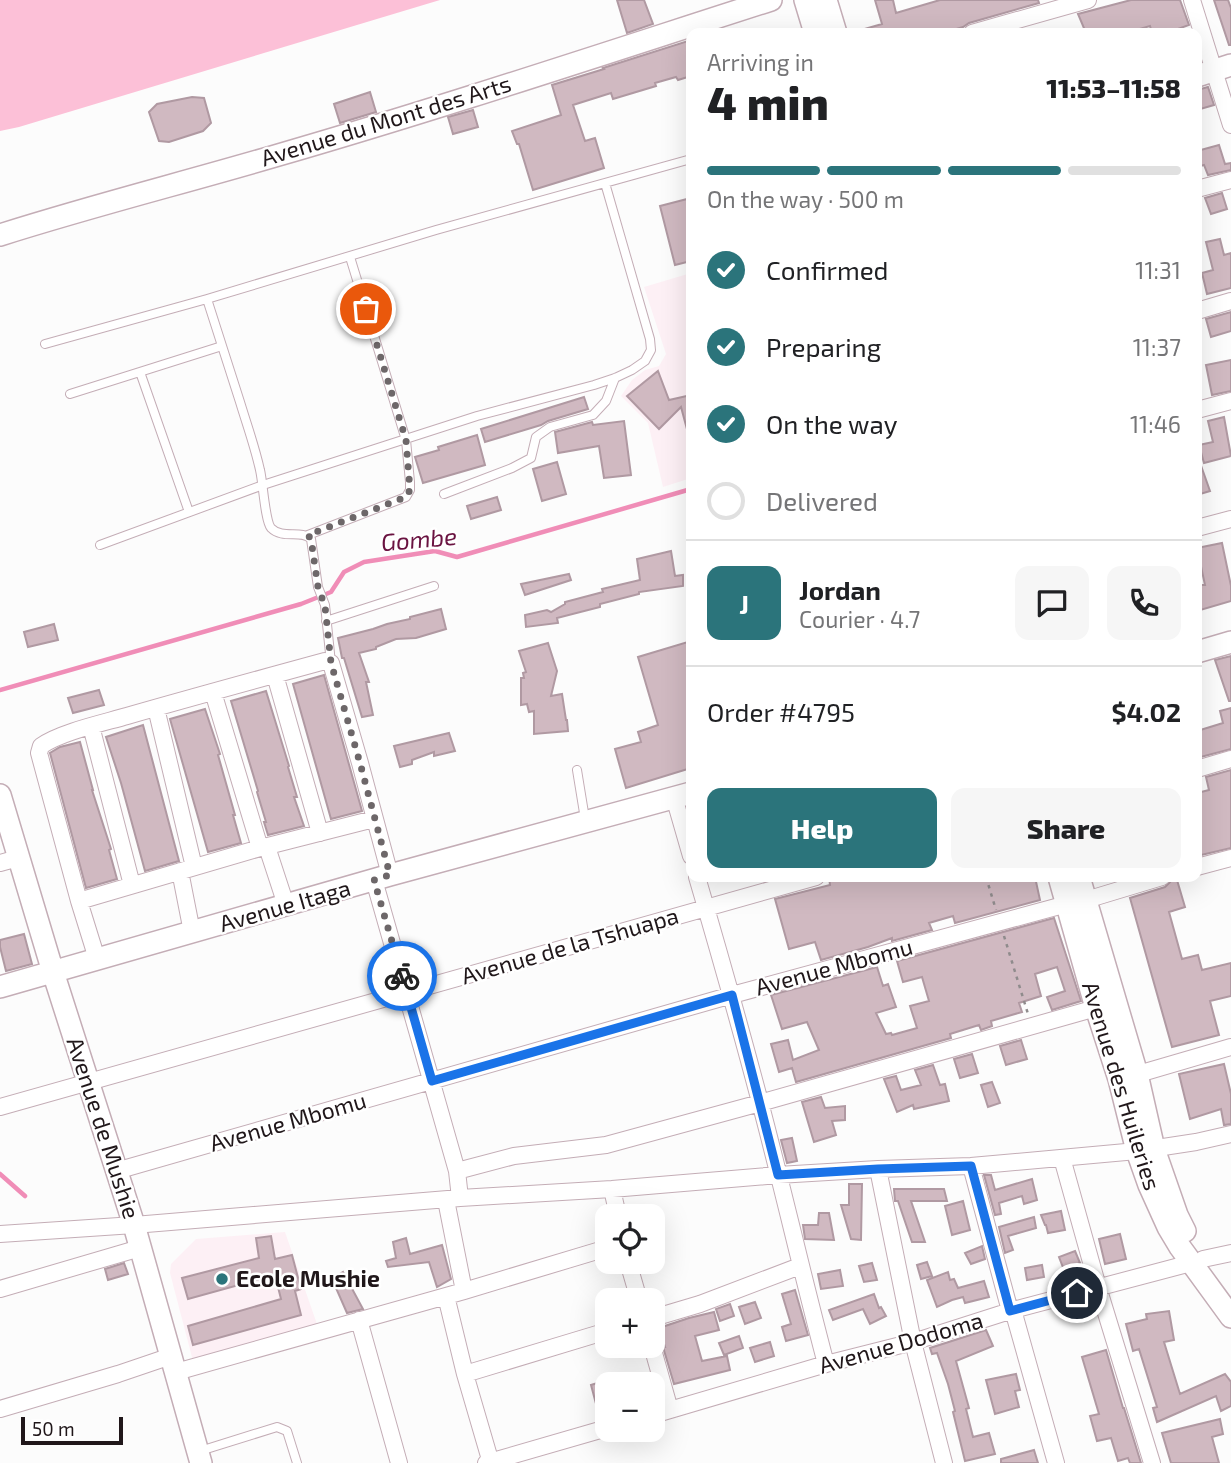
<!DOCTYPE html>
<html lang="en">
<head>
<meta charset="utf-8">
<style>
  :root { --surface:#fff; --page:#f6f6f6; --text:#202124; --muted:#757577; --line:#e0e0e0; --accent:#2b747b }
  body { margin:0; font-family:"Exo 2",sans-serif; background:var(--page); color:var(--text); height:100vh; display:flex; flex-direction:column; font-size:26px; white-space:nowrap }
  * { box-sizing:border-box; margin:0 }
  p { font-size:23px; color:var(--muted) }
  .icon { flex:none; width:38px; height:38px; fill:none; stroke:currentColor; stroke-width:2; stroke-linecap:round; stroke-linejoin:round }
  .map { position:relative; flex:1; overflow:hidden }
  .details { position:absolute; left:686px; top:28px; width:516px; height:854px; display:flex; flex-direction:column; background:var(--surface); border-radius:14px; box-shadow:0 7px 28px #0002 }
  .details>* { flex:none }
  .fabs { position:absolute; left:595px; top:1204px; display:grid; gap:14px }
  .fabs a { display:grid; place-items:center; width:70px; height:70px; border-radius:14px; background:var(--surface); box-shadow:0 7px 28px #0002; font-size:35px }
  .scale { position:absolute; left:21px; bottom:18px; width:102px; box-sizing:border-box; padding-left:7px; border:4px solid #20171a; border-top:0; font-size:19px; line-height:24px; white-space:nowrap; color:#20171a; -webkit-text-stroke:5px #fff; paint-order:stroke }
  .pin { position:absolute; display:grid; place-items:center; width:60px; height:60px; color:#fff; margin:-30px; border:4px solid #fff; border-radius:50%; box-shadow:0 2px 7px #0007 }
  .courier { position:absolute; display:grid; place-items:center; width:70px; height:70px; margin:-35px; border:5px solid #1a73e8; border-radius:50%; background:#fff; color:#222; box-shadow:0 2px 9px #0007 }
  .overview em { font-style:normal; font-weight:800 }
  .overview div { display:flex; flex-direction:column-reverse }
  .overview { display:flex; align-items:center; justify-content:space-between; height:119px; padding:0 21px }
  h1 { font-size:46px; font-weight:800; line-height:52px }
  .bar { display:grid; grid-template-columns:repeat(4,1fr); gap:10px 7px; align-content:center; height:84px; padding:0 21px }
  .bar i { height:9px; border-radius:5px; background:var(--line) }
  .bar .active { background:var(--accent) }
  .bar p { grid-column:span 4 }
  .line { display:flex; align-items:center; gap:18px; padding:0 21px; border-top:2px solid var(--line) }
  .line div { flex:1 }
  .round { display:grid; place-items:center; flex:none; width:74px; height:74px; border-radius:14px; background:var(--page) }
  ol { padding:0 21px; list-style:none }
  li { display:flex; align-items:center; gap:21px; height:77px }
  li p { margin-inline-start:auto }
  li .icon { padding:7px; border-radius:50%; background:var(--accent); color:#fff; stroke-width:4 }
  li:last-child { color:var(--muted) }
  li i { width:38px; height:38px; border:4px solid var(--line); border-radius:50% }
  .primary-button { display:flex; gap:14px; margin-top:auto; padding:14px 21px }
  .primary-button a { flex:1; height:80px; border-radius:14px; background:var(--accent); color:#fff; font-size:28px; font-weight:800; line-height:80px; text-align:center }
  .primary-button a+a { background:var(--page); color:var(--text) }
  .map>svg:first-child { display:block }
  .built { fill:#fdf0f5 }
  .green { fill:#fcc0d7 }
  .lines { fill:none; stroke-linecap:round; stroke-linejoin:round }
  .stream { stroke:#f08db7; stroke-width:4.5 }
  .building { fill:#d0b9c1; stroke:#b099a2; stroke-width:2 }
  .lane-casing { stroke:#c4adb6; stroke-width:10 }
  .street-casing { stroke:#c4adb6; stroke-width:18 }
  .secondary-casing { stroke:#c4adb6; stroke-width:24 }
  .path { stroke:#8f8b8c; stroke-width:2.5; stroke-dasharray:3.5 5; stroke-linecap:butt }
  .lane { stroke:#fff; stroke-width:8 }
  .street { stroke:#fff; stroke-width:16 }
  .secondary { stroke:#fff; stroke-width:21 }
  .done { stroke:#6d6769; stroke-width:7; stroke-dasharray:0 12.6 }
  .route { stroke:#1a73e8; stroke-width:9 }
  .poi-dot { fill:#2b747b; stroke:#fff; stroke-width:2.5 }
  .labels { text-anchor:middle; stroke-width:5; stroke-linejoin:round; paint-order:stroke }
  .street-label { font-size:23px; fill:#20171a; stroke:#fff }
  .poi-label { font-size:23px; font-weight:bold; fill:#20171a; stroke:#fff; text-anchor:start }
  .water-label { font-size:24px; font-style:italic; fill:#6a1341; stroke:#fff }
</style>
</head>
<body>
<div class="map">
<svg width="1231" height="1463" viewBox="0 0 1231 1463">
  <rect width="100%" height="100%" fill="#fcfcfc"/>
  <path class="built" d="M691 273V478L663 487 648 423 621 396 632 380 645 370 659 366 666 354 644 287Z
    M285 1232 318 1327 193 1361 170 1273 171 1264 196 1239Z"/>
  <path class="green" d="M0 0H440L19 127 0 131Z"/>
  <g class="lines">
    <path class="stream" d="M0 690 301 604 331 592 344 572 364 562 435 551 457 557 691 489
      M0 1174 25 1196"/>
  </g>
  <path class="building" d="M617 0H644L653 24 627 33Z
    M875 0H893L896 13 940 0H1038L1039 3 969 23 963 27 943 33H861V30L882 24Z
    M1131 0H1180L1189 25 1167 33H1152L1150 26 1126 33H1086L1078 14Z
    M1214 0H1228L1231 8V45H1229Z
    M691 40V76L678 80 676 77 655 83 656 86 613 99 611 93 573 105 585 141 595 138 604 168 533 190 519 144H517L512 131 561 115 552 85 604 69 603 68Z
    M1208 87 1214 105 1197 110V90Z
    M370 92 376 112 340 123 334 104Z
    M192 97 204 98 211 123 203 131 169 142 159 141 149 112 157 104Z
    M473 110 478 127 453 134 448 117Z
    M1219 145 1225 164 1231 163V170L1208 175 1204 165 1197 167V151Z
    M1222 193 1227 209 1211 214 1205 198Z
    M687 199 691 214V261L675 265 660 206Z
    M1220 239 1224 255 1231 253V288L1207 294 1202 273 1213 270 1206 242Z
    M1231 312V331L1211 337 1206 319Z
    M1231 360V391L1212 395 1206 365Z
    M658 371 669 400 691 395V432L688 433 681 407 659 429 627 396Z
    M584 397 588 409 548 421 541 425 485 442 481 429Z
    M1224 417 1231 456 1204 463 1199 445 1213 442 1208 421Z
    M624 421 631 475 604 478 599 446 558 453 555 432 592 422 593 425Z
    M477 435 485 465 423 483 415 457 439 450 438 447Z
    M1197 460H1199L1210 491 1197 495Z
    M557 462 566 494 542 501 533 469Z
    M497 497 501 510 471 519 467 506Z
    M1222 543 1231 586V601L1197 611V585H1205L1197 548Z
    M671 551 675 576 683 575V586L639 592V594L600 604V607L557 618 558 623 526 627 525 615 547 610 551 612 565 604V602L603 592 602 589 640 580 637 559Z
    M569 574 571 580 525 595 521 584Z
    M441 609 446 629 416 638 396 639 376 647V649L359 653 369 682H366L373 715 362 717 344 658H342L338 638 373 629 387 624 410 619V617Z
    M54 624 58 640 28 647 24 632Z
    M691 641V768L626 788 615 749 641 742 638 732 658 725 638 657Z
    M548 643 557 671 551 696 562 694 566 720H567L568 731 534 734V711L529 712 527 704 521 705V678H524L523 673 526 672 519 651Z
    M1231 656V701H1229L1215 660Z
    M324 675 362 811 331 819 293 684Z
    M99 690 104 705 73 713 68 698Z
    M266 691 289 766 288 767 297 797H294L304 826 268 835 264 822H266L257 792 258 791 231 701Z
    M1231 708V749L1197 758V731L1223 723 1220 711Z
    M205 709 220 754 218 755 235 815H233L241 843 208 852 170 719Z
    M143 725 179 861 145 871 121 783 106 737Z
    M449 733 455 751 434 756V752L412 760V764L400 767 394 746Z
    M80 742 93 790H92L111 849 109 850 117 879 86 888 50 753 60 747Z
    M1231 770V848L1197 856V793L1209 790 1206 777Z
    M829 877H1035L1040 900 955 923 953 916 929 923 932 930 892 941V938L868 947 821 960 815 942 789 949 775 899 830 885Z
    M1177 880 1185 907 1169 912 1182 959 1198 955 1202 970 1231 963V996L1210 1001 1219 1035 1172 1047 1130 898 1165 887 1171 881Z
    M1054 918 1081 1001 1052 1010 1047 997 1065 991 1057 967 1035 974 1041 996 1019 1003 1022 1012 991 1021 992 1026 981 1030 979 1025 950 1034 951 1038 796 1082 792 1068 779 1072 771 1044 788 1040 793 1060 819 1050 807 1022 782 1029 771 995 877 967 883 986 888 984 896 1007 876 1013 886 1034 891 1033 892 1035 917 1028 910 1006 929 1001 922 977 903 982 897 961Z
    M24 934 32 964 6 971 0 947V940Z
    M1021 1040 1027 1059 1006 1065 1000 1046Z
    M972 1054 978 1073 960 1078 954 1059Z
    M1224 1064 1231 1094V1124L1224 1125 1221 1109 1190 1119 1179 1074Z
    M933 1065 940 1085 945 1084 949 1101 914 1109 913 1105 897 1112 884 1079 896 1076 901 1090 921 1085 915 1070Z
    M992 1082 1000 1103 988 1107 981 1085Z
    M821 1097 825 1108 845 1106V1120L832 1121 836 1135 814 1142 802 1102Z
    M792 1138 797 1161 787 1163 781 1140Z
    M984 1175H991L995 1190 1032 1179 1037 1200 1024 1204 1022 1196 999 1203 1001 1214 995 1215Z
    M849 1184H862L861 1240 851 1239 841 1205H849Z
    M894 1189H944L947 1201H911L925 1242H912L898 1201H895Z
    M963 1201 970 1230 952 1235 945 1206Z
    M1061 1211 1065 1230 1048 1233 1046 1225H1045L1041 1215Z
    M819 1213H829L834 1240 805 1239 803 1225H818Z
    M1034 1217 1036 1228 1008 1236 1013 1250 1005 1253 999 1227Z
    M1120 1234 1126 1259 1105 1264 1099 1239Z
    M271 1236 275 1259 292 1255 301 1289 295 1291 301 1315 193 1345 188 1326 281 1299 275 1275 188 1299 182 1278 259 1258 256 1238Z
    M406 1238 410 1254 442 1245 451 1279 437 1287 429 1262 388 1267 386 1261 396 1258 393 1242Z
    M982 1246 985 1259 971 1264 965 1253Z
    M1075 1251 1080 1263 1064 1270 1059 1257Z
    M927 1262 932 1276 921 1279 917 1265Z
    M124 1263 128 1274 108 1280 105 1269Z
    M872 1263 877 1280 864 1282 859 1266Z
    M1042 1265 1044 1277 1027 1280 1025 1268Z
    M840 1270 843 1286 821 1289 818 1274Z
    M343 1272 363 1309 347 1313 332 1279Z
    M948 1272 950 1280 954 1279 958 1288 984 1281 989 1297 965 1303 963 1297 952 1300 937 1307 927 1280Z
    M795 1290 808 1335 786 1341 782 1327 791 1324 782 1294Z
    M874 1294 879 1308 881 1307 886 1316 870 1324 863 1309 833 1320 829 1310Z
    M755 1302 761 1318 745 1324 739 1307Z
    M730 1304 734 1316 720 1321 716 1309Z
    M1169 1311 1174 1340 1164 1342 1180 1394 1225 1374 1231 1382V1406L1221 1411 1216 1396 1157 1422 1153 1408 1157 1407 1139 1349 1133 1351 1126 1324 1147 1319 1146 1314Z
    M714 1312 719 1330 695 1336 702 1361 727 1356 730 1370 674 1384 663 1347H665L659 1328 689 1318Z
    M986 1330 993 1346 956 1361 969 1408 966 1409 973 1437 989 1433 995 1454 965 1461 953 1412 955 1411 948 1384 937 1353 932 1354 930 1348Z
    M739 1336 743 1348 724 1355 719 1343Z
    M770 1342 774 1356 755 1362 750 1348Z
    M1106 1350 1123 1408H1124L1141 1463H1130L1128 1458 1118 1461 1111 1438 1097 1441 1090 1416 1099 1414 1082 1357Z
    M1016 1374 1020 1390 1015 1391 1019 1407 995 1414 986 1380Z
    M607 1380V1418L600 1419 591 1385Z
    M1220 1419 1223 1434 1212 1437 1219 1463H1171L1162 1433Z
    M1034 1450 1038 1463H1001V1459Z"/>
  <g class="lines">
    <g class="lane-casing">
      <path id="lane" d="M207 299C218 334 229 368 240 402 247 425 255 447 260 470 263 482 265 521 271 528 283 540 301 529 311 539L318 587 325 605 331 663
        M45 344 207 299 436 230 691 159
        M140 372 189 512
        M70 394 222 346
        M444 494 512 468 531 458 536 437 550 427 593 415 606 401 615 378
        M308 535 406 497 410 490V482L406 440 350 257
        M100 545 263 485 477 416 594 385 615 378 632 370 645 361 651 350 650 339 605 183
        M326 621 434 586
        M577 770 585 819
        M200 1451 277 1427 287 1431 297 1463"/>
    </g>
    <g class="street-casing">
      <path id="street" d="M1192 0 1231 125
        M972 33 1088 0
        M1197 189 1231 180
        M1197 311 1231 301
        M1197 410 1231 401
        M1197 528 1231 519
        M275 675 320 833
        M213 692 260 848
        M156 708 194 867
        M91 726 132 885
        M1197 769 1231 759
        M674 797 691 856
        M267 847 286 905
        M0 863 18 858
        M1197 867 1231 858
        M180 871 192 932
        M697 877C719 952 740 1026 760 1102 783 1189 803 1277 826 1364
        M374 880 457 1171 460 1198
        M1086 900 1162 877
        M79 901 260 848 374 819
        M97 959 79 901 39 753 41 746C61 732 103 723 127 716 193 697 259 679 325 661L331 663 360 763 390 875
        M1128 1077 1231 1047
        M0 1107 816 877
        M1062 1158 1098 1287 1152 1463
        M971 1166 1010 1311
        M878 1169 913 1342 944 1463
        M116 1171 732 995 1067 904
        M457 1171 514 1156 606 1145 760 1103 1096 1008
        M612 1189 618 1216
        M446 1200 464 1291
        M0 1234 134 1225 460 1198 612 1189 778 1175 878 1169 971 1166 1137 1151 1196 1142 1231 1134
        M1203 1259 1231 1253
        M628 1262 639 1300
        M0 1289 140 1248
        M446 1296 465 1374 491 1463
        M1013 1310 1056 1463
        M653 1318 700 1304 800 1266
        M359 1320 399 1463
        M652 1346 670 1410
        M176 1372 464 1291 607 1248
        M465 1374 607 1331
        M0 1409 118 1374 171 1356
        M653 1415 826 1364 913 1342 1013 1310 1191 1263
        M486 1463 607 1428"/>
    </g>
    <g class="secondary-casing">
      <path id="secondary" d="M805 0 815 33
        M826 0 836 33
        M1197 76 1231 65
        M0 235C91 206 183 183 275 156 441 108 606 53 771 0
        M1197 652 1231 642
        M0 795 53 972 134 1225 201 1463
        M1059 877 1096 1008 1119 1079 1137 1151 1149 1185 1168 1227 1180 1247 1231 1317
        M1079 877 1137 1074 1154 1149 1177 1215 1185 1231
        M0 987 390 875 691 793"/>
    </g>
    <path class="path" d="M986 877 996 910
      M1004 936 1028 1014"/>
    <use href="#lane" class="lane"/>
    <use href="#street" class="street"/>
    <use href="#secondary" class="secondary"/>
  </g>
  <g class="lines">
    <path class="done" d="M366 309 406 440 410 490 406 497 308 535 311 539 318 587 325 606 331 663 360 763 390 875 374 880 402 976"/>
    <path class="route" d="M402 976 432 1081 732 995 778 1175 878 1169 971 1166 1010 1311 1077 1293"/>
  </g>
  <circle class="poi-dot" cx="222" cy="1279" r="7"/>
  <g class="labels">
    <g class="street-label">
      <text transform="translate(386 121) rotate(-17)" y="8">Avenue du Mont des Arts</text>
      <text transform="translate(285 906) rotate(-16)" y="8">Avenue Itaga</text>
      <text transform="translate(570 946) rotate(-16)" y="8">Avenue de la Tshuapa</text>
      <text transform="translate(834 967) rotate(-15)" y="8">Avenue Mbomu</text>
      <text transform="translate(1121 1086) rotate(73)" y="8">Avenue des Huileries</text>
      <text transform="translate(288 1122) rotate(-16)" y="8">Avenue Mbomu</text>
      <text transform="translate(103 1128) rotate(72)" y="8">Avenue de Mushie</text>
      <text transform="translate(901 1343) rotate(-16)" y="8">Avenue Dodoma</text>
    </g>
    <g class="poi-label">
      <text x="236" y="1287">Ecole Mushie</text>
    </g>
    <g class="water-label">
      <text transform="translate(419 540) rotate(-5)" y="8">Gombe</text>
    </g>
  </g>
</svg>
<div class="fabs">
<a><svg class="icon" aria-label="locate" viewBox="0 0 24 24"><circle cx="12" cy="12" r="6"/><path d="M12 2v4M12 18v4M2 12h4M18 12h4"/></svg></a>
<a>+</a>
<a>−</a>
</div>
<div class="scale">50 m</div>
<div class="pin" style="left:366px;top:309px;background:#ea580c"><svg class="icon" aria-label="bag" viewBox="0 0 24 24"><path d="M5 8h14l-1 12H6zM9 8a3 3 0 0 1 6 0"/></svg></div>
<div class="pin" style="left:1077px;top:1293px;background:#1f2937"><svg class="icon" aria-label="home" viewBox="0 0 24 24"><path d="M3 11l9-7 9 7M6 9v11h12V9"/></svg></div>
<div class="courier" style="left:402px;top:976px"><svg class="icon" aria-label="bike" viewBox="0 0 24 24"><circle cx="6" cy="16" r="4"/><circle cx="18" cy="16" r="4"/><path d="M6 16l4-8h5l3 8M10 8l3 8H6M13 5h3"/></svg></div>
<section class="details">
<div class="overview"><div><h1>4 min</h1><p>Arriving in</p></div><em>11:53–11:58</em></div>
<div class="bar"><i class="active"></i><i class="active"></i><i class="active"></i><i></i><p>On the way · 500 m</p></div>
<ol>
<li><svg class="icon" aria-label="check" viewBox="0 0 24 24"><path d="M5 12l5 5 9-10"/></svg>Confirmed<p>11:31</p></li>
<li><svg class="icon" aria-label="check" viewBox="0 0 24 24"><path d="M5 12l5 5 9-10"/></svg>Preparing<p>11:37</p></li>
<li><svg class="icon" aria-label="check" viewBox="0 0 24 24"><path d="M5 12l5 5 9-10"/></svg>On the way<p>11:46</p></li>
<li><i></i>Delivered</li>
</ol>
<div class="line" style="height:126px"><b class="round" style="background:var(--accent);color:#fff">J</b><div><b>Jordan</b><p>Courier · 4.7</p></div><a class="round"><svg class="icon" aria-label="chat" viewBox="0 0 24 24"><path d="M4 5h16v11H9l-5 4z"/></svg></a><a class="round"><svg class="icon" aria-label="phone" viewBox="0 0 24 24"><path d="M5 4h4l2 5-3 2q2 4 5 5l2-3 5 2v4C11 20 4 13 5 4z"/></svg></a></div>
<div class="line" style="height:91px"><div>Order #4795</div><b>$4.02</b></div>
<div class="primary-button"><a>Help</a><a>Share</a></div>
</section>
</div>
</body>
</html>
